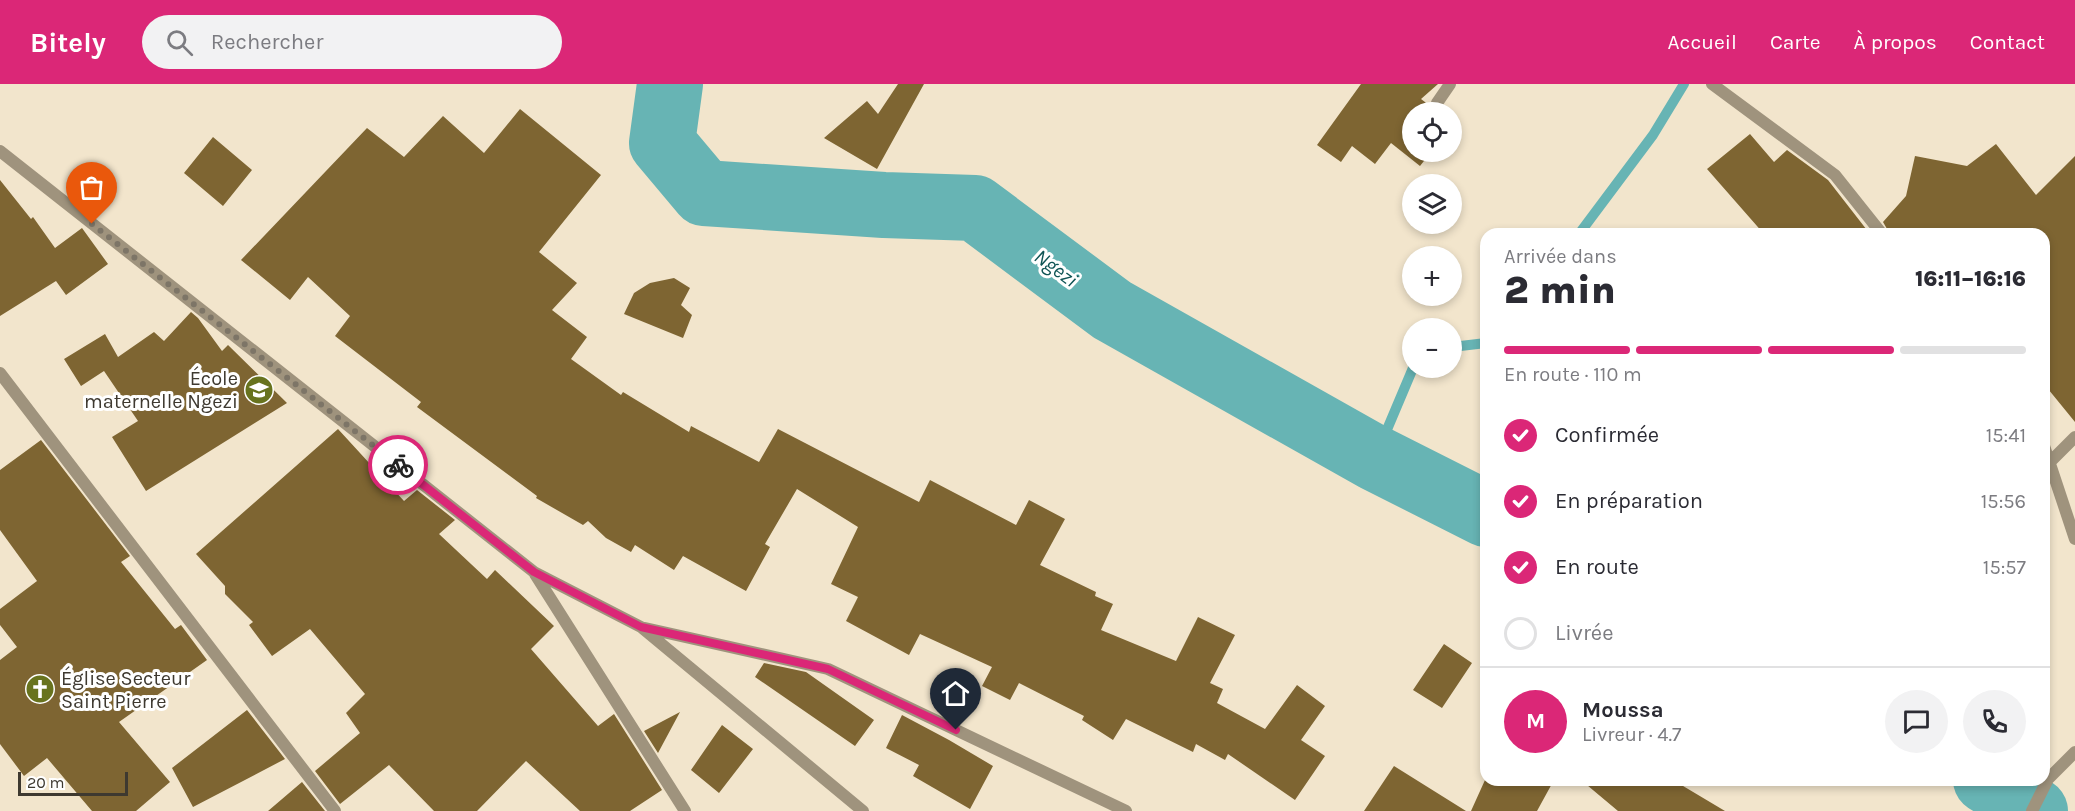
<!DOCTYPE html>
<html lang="fr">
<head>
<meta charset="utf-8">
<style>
  :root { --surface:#fff; --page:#f2f2f3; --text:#2b2b33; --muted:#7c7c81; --line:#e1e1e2; --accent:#db2777 }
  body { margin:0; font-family:Karla,sans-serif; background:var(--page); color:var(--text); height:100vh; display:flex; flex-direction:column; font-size:22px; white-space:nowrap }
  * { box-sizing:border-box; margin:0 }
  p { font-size:20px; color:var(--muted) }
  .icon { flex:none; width:33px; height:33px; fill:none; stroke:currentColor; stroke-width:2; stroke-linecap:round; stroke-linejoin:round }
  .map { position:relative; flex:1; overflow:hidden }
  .sheet { position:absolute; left:1480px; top:144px; width:570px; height:558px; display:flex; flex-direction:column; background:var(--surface); border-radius:18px; box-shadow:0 3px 9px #0003 }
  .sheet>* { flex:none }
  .controls { position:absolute; left:1402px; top:18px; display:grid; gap:12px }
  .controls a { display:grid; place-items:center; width:60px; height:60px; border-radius:50%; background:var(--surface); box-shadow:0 3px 9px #0003; font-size:30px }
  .scale { position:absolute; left:18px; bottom:15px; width:110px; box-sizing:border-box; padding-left:6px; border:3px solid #3e3930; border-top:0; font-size:16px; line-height:21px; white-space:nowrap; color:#3e3930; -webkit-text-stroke:4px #fff; paint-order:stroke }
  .pin { position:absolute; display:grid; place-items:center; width:51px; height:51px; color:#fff; margin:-62px -26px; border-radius:50% 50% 50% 0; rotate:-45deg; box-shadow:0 0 6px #0007 }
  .pin .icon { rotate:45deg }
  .courier { position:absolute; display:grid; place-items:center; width:60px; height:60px; margin:-30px; border:4px solid #db2777; border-radius:50%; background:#fff; color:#222; box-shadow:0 2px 8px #0007 }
  .headline em { font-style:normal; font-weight:800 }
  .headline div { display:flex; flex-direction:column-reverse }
  .headline { display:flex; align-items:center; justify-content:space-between; height:102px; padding:0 24px }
  h1 { font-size:39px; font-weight:800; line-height:45px }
  .bar { display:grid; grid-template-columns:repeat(4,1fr); gap:9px 6px; align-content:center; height:72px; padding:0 24px }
  .bar i { height:8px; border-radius:4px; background:var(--line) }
  .bar .active { background:var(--accent) }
  .bar p { grid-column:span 4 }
  .line { display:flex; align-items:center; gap:15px; padding:0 24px; border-top:2px solid var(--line) }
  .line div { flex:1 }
  .round { display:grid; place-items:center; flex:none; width:63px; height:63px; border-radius:32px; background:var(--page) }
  ol { padding:0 24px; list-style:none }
  li { display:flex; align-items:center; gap:18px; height:66px }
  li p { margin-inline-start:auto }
  li .icon { padding:6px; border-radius:50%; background:var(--accent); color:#fff; stroke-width:4 }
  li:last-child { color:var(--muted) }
  li i { width:33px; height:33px; border:3px solid var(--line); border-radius:50% }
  header { display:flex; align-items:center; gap:36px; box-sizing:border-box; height:84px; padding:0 30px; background:var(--accent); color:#fff }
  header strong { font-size:28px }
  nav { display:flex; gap:33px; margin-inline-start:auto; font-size:21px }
  .search { width:420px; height:54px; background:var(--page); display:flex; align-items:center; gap:15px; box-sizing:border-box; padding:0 21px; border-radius:33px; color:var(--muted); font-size:22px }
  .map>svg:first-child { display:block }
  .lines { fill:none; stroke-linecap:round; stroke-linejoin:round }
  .stream { stroke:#67b4b4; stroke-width:10 }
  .river { stroke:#67b4b4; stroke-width:66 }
  .building { fill:#7e6532 }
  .lane { stroke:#9f937d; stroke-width:12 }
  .street { stroke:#9f937d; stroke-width:12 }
  .done { stroke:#7d7567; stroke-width:6; stroke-dasharray:0 10.8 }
  .route { stroke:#db2777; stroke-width:8 }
  .labels { text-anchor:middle; stroke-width:6; stroke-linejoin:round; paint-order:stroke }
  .poi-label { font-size:20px; fill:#3e3930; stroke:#fff; text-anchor:end }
  .water-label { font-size:21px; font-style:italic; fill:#0f5455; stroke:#fff }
</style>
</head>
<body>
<header>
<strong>Bitely</strong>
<div class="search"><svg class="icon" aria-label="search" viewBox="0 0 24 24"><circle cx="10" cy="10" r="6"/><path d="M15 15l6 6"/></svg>Rechercher</div>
<nav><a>Accueil</a><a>Carte</a><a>À propos</a><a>Contact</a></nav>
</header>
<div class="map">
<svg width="2075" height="727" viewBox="0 0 2075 727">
  <rect width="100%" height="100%" fill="#f2e5cc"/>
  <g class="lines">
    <path class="stream" d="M1579 150 1653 51 1684 0
      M1452 263 1486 259
      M1375 374 1413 284"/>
    <path class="river" d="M670 0 662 59 704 109 884 121 975 124 1112 226 1375 374 1486 430
      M1986 696 2035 727"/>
  </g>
  <path class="building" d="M898 0H924L877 85 824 54 867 17 878 30Z
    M1361 0H1438L1421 15 1438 28H1413V68H1431L1420 82 1391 59 1375 80 1352 62 1341 78 1317 61Z
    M520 25 601 91 539 168 577 199 552 226 587 253 571 275 621 311 623 308 689 348 691 342 759 378 778 345 919 418 930 396 1016 441 1029 416 1065 435 1040 481 1096 508 1095 512 1113 520 1101 546 1176 577 1198 533 1235 551 1210 599 1223 605 1217 619 1265 645 1297 601 1325 622 1301 656 1325 672 1295 716 1228 670 1225 676 1196 660 1193 668 1126 635 1113 656 1082 636 1084 632 1019 599 1010 616 982 602 992 583 920 550 909 571 846 537 858 513 831 500 858 443 797 405 765 460 770 463 746 507 683 472 674 486 635 461 631 468 606 454 588 437 583 441 536 414 537 412 417 323 421 318 335 252 350 232 308 193 290 216 241 176 367 44 404 73 443 32 484 69Z
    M1750 50 1774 78 1787 66 1828 96 1870 150H1764L1707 85Z
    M213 53 252 86 223 122 184 89Z
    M1996 60 2036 111 2075 72V338L2044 300V150H1890L1883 138 1906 112 1915 72 1967 82Z
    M0 96 31 135 33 133 55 164 82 144 108 180 66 211 56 197 0 232Z
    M674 194 690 204 681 221 692 231 683 254 624 230 634 209 650 199Z
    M191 228 198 234 222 267 228 261 287 319 146 407 112 353 138 337 104 287 81 302 64 275 105 250 118 273 154 248 164 257Z
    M338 345 404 417 417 406 455 436 439 450 487 495 495 486 554 542 531 565 598 642 614 630 662 706 630 727H580L526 677 477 727H434L389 681 340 720 315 687 360 649 346 629 365 610 310 545 272 572 249 541 253 538 225 510V502L196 470Z
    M41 356 130 472 121 478 175 545 181 541 207 576 119 638 170 698 136 727H92L47 674 24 692 0 660V576L17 563 0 541V525L37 497 0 446V386Z
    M1444 560 1472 579 1442 624 1413 606Z
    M764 579 806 588 874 636 855 662 755 593Z
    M247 626 285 675 193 723 172 684Z
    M680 628 658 669 644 647Z
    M902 631 949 656 993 682 970 725 913 692 919 681 886 664Z
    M722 641 753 665 719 709 691 686Z
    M1394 682 1466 727H1364Z
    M1485 696H1554L1537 727H1471Z
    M1581 696H1673L1725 727H1618Z
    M302 698 325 727H268Z"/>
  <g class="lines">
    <path class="lane" d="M1437 19 1450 0"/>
    <path class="street" d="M1712 0 1835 91 1882 150
      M0 67 534 488 641 543 863 727
      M0 289 335 727
      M2044 362 2075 455
      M2051 377 2075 353
      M535 490 685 727
      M645 544 828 585 1126 727
      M2032 727 2048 695 2075 668"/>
  </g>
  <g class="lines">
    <path class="done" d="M92 140 398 381"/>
    <path class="route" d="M398 381 534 488 641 543 828 585 956 646"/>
  </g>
  <defs>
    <g id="school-disc" transform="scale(1.5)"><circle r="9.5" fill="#68731e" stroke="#fff"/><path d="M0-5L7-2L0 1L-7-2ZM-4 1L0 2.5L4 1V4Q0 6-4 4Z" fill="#fff"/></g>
    <g id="church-disc" transform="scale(1.5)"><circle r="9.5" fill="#68731e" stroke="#fff"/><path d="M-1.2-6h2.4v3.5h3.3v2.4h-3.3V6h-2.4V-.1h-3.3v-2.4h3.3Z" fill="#fff"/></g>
  </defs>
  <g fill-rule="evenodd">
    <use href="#school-disc" x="259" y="306"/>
    <use href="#church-disc" x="40" y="605"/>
  </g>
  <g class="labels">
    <g class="poi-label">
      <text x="238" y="301">École<tspan x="238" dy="23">maternelle Ngezi</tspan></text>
      <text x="61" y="601" text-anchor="start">Église Secteur<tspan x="61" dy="23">Saint Pierre</tspan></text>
    </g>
    <g class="water-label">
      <text transform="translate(1056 184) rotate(37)" y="7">Ngezi</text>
    </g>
  </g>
</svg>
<div class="controls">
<a><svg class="icon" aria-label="locate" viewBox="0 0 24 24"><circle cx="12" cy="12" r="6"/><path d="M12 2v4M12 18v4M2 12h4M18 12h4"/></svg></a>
<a><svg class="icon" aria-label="layers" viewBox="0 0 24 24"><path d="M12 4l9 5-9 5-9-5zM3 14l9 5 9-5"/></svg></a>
<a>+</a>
<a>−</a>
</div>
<div class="scale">20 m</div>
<div class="pin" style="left:92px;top:140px;background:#ea580c"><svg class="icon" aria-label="bag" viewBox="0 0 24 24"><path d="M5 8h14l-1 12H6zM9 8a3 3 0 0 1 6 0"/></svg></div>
<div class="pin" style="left:956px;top:646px;background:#1f2937"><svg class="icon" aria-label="home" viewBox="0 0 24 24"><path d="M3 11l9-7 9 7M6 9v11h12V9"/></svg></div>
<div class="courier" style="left:398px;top:381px"><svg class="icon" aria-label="bike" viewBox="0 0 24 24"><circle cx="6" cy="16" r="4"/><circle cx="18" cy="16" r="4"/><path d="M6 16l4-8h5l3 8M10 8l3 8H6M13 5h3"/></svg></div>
<section class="sheet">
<div class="headline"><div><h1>2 min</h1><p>Arrivée dans</p></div><em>16:11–16:16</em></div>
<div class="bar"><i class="active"></i><i class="active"></i><i class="active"></i><i></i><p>En route · 110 m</p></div>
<ol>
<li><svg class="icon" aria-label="check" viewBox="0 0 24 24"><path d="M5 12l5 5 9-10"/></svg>Confirmée<p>15:41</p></li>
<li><svg class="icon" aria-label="check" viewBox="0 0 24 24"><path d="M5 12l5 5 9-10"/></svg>En préparation<p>15:56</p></li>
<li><svg class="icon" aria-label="check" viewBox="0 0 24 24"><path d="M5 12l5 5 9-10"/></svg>En route<p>15:57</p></li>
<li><i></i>Livrée</li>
</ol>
<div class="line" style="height:108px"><b class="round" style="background:var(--accent);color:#fff">M</b><div><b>Moussa</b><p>Livreur · 4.7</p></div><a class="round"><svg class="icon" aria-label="chat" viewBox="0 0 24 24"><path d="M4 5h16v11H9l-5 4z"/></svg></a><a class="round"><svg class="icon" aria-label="phone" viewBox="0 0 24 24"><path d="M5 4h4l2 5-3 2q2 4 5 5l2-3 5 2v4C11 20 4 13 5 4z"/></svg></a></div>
</section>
</div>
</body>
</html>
